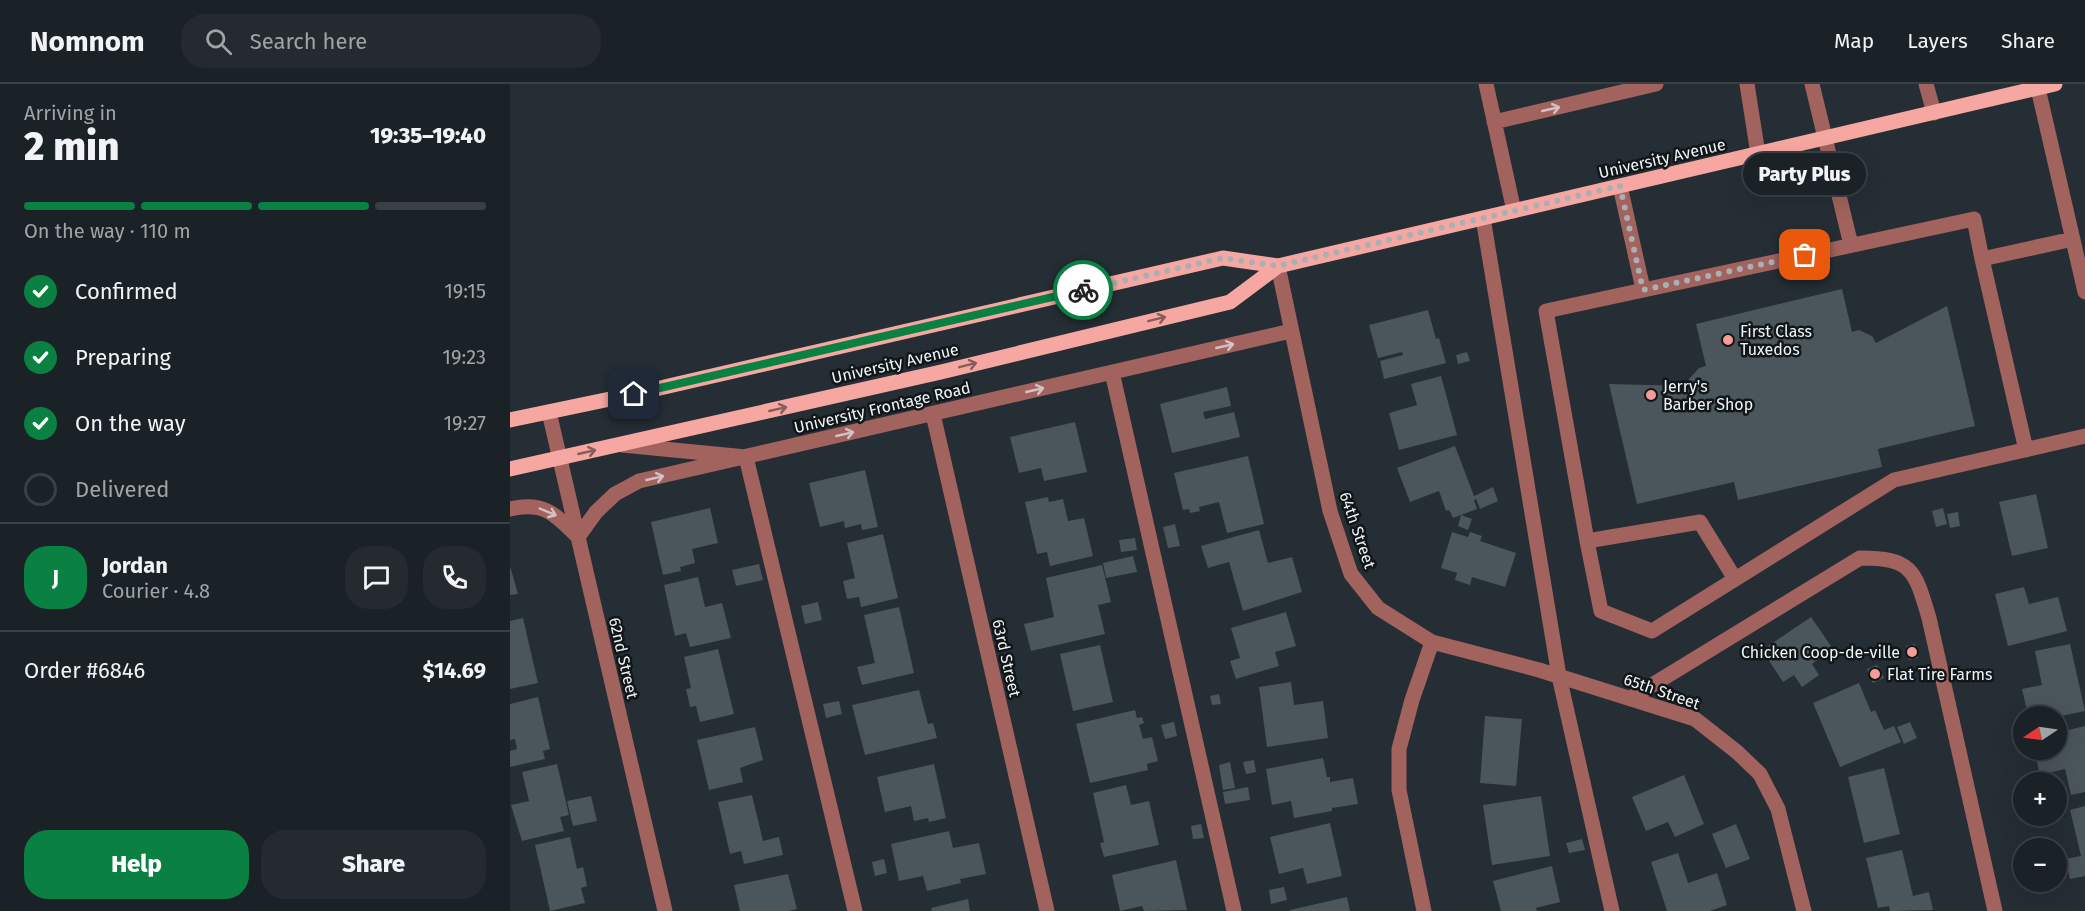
<!DOCTYPE html>
<html lang="en">
<head>
<meta charset="utf-8">
<style>
  :root { --surface:#1b2227; --page:#242a2f; --text:#f1f3f6; --muted:#a0a4a7; --line:#393f44; --accent:#0b8043 }
  body { margin:0; font-family:"Fira Sans",sans-serif; background:var(--page); color:var(--text); height:100vh; display:flex; flex-direction:column; font-size:22px; white-space:nowrap }
  * { box-sizing:border-box; margin:0 }
  p { font-size:20px; color:var(--muted) }
  .icon { flex:none; width:33px; height:33px; fill:none; stroke:currentColor; stroke-width:2; stroke-linecap:round; stroke-linejoin:round }
  .map { position:relative; flex:1; overflow:hidden }
  .sheet { display:flex; flex-direction:column; background:var(--surface); width:510px }
  .sheet>* { flex:none }
  .needle { width:39px; rotate:257deg }
  .buttons { position:absolute; left:1503px; top:622px; display:grid; gap:12px }
  .buttons a { display:grid; place-items:center; width:54px; height:54px; border-radius:50%; background:var(--surface); box-shadow:0 6px 24px #0002,0 0 0 2px var(--line); font-size:30px }
  .pin { position:absolute; display:grid; place-items:center; width:51px; height:51px; color:#fff; margin:-26px; border-radius:12px; box-shadow:0 3px 9px #0006 }
  .courier { position:absolute; display:grid; place-items:center; width:60px; height:60px; margin:-30px; border:4px solid #0b8043; border-radius:50%; background:#fff; color:#222; box-shadow:0 2px 8px #0007 }
  .bubble { position:absolute; height:42px; border-radius:21px; background:var(--surface); box-shadow:0 6px 24px #0002,0 0 0 2px var(--line); font-size:20px; font-weight:800; line-height:42px; text-align:center }
  .headline em { font-style:normal; font-weight:800 }
  .headline div { display:flex; flex-direction:column-reverse }
  .headline { display:flex; align-items:center; justify-content:space-between; height:102px; padding:0 24px }
  h1 { font-size:39px; font-weight:800; line-height:45px }
  .bar { display:grid; grid-template-columns:repeat(4,1fr); gap:9px 6px; align-content:center; height:72px; padding:0 24px }
  .bar i { height:8px; border-radius:4px; background:var(--line) }
  .bar .active { background:var(--accent) }
  .bar p { grid-column:span 4 }
  .line { display:flex; align-items:center; gap:15px; padding:0 24px; border-top:2px solid var(--line) }
  .line div { flex:1 }
  .round { display:grid; place-items:center; flex:none; width:63px; height:63px; border-radius:24px; background:var(--page) }
  ol { padding:0 24px; list-style:none }
  li { display:flex; align-items:center; gap:18px; height:66px }
  li p { margin-inline-start:auto }
  li .icon { padding:6px; border-radius:50%; background:var(--accent); color:#fff; stroke-width:4 }
  li:last-child { color:var(--muted) }
  li i { width:33px; height:33px; border:3px solid var(--line); border-radius:50% }
  .button { display:flex; gap:12px; margin-top:auto; padding:12px 24px }
  .button a { flex:1; height:69px; border-radius:24px; background:var(--accent); color:#fff; font-size:24px; font-weight:800; line-height:69px; text-align:center }
  .button a+a { background:var(--page); color:var(--text) }
  header { display:flex; align-items:center; gap:36px; box-sizing:border-box; height:84px; padding:0 30px; background:var(--surface); border-bottom:2px solid var(--line) }
  header strong { font-size:28px }
  nav { display:flex; gap:33px; margin-inline-start:auto; font-size:21px }
  .search { width:420px; height:54px; background:var(--page); display:flex; align-items:center; gap:15px; box-sizing:border-box; padding:0 21px; border-radius:24px; color:var(--muted); font-size:22px }
  main { display:flex; flex:1; min-height:0 }
  .map>svg:first-child { display:block }
  .building { fill:#4a555c }
  .lines { fill:none; stroke-linecap:round; stroke-linejoin:round }
  .minor { stroke:#a2625d; stroke-width:15 }
  .major { stroke:#f7a7a1; stroke-width:15 }
  .oneway { stroke:#d4c2c3 }
  .oneway2 { stroke:#845e5c }
  .done { stroke:#a8afb5; stroke-width:6; stroke-dasharray:0 10.8 }
  .route { stroke:#0b8043; stroke-width:8 }
  .poi-dot { fill:#f59c96; stroke:#111618; stroke-width:2 }
  .labels { text-anchor:middle; stroke-width:5; stroke-linejoin:round; paint-order:stroke }
  .street-label { font-size:16px; fill:#eff5fa; stroke:#111618 }
  .poi-label { font-size:16px; fill:#eff5fa; stroke:#111618; text-anchor:start }
</style>
</head>
<body>
<header>
<strong>Nomnom</strong>
<div class="search"><svg class="icon" aria-label="search" viewBox="0 0 24 24"><circle cx="10" cy="10" r="6"/><path d="M15 15l6 6"/></svg>Search here</div>
<nav><a>Map</a><a>Layers</a><a>Share</a></nav>
</header>
<main>
<section class="sheet">
<div class="headline"><div><h1>2 min</h1><p>Arriving in</p></div><em>19:35–19:40</em></div>
<div class="bar"><i class="active"></i><i class="active"></i><i class="active"></i><i></i><p>On the way · 110 m</p></div>
<ol>
<li><svg class="icon" aria-label="check" viewBox="0 0 24 24"><path d="M5 12l5 5 9-10"/></svg>Confirmed<p>19:15</p></li>
<li><svg class="icon" aria-label="check" viewBox="0 0 24 24"><path d="M5 12l5 5 9-10"/></svg>Preparing<p>19:23</p></li>
<li><svg class="icon" aria-label="check" viewBox="0 0 24 24"><path d="M5 12l5 5 9-10"/></svg>On the way<p>19:27</p></li>
<li><i></i>Delivered</li>
</ol>
<div class="line" style="height:108px"><b class="round" style="background:var(--accent);color:#fff">J</b><div><b>Jordan</b><p>Courier · 4.8</p></div><a class="round"><svg class="icon" aria-label="chat" viewBox="0 0 24 24"><path d="M4 5h16v11H9l-5 4z"/></svg></a><a class="round"><svg class="icon" aria-label="phone" viewBox="0 0 24 24"><path d="M5 4h4l2 5-3 2q2 4 5 5l2-3 5 2v4C11 20 4 13 5 4z"/></svg></a></div>
<div class="line" style="height:78px"><div>Order #6846</div><b>$14.69</b></div>
<div class="button"><a>Help</a><a>Share</a></div>
</section>
<div class="map">
<svg width="1575" height="827" viewBox="0 0 1575 827">
  <rect width="100%" height="100%" fill="#242e34"/>
  <path class="building" d="M1332 205 1342 248 1349 246 1362 252 1366 259 1437 222 1465 342 1368 365 1372 383 1228 416 1224 398 1127 420 1099 300 1178 302V296L1189 284 1196 282 1186 240Z
    M918 226 926 255 929 254 936 279 874 295 870 277 893 271 892 268 868 274 859 241Z
    M957 268 960 277 948 280 946 271Z
    M931 292 947 351 889 366 879 329 907 321 901 300Z
    M717 303 721 322 693 328 695 335 724 328 730 353 662 369 650 320Z
    M565 338 577 388 534 397 531 384 509 389 500 353Z
    M945 362 964 412 983 403 988 417 970 425 966 415 964 416 967 425 943 434 939 426 936 427 929 407 900 418 887 384Z
    M738 372 754 440 717 449 709 418 689 423 690 427 680 429 679 425 673 426 664 389Z
    M355 386 368 443 352 446 351 440 335 444 334 437 310 443 299 399Z
    M1526 410 1538 464 1502 472 1489 418Z
    M538 413 539 418 553 415 558 437 574 434 583 472 540 482 537 468 527 470 515 418Z
    M200 424 208 459 182 465 185 479 170 483 171 487 153 491 141 438Z
    M1433 424 1437 440 1426 443 1422 427Z
    M1448 428 1450 442 1440 444 1437 430Z
    M951 431 962 435 958 446 948 442Z
    M665 440 670 462 658 464 653 443Z
    M749 446 758 479 782 473 792 508 733 527 719 478 698 484 691 462Z
    M942 448 958 453 960 448 972 452 970 457 1006 469 995 503 962 493 960 501 945 496 947 489 931 484Z
    M373 450 388 514 351 523 349 513 337 515 333 497 345 494 337 459Z
    M625 454 627 466 611 468 609 456Z
    M623 472 627 488 596 494 593 479Z
    M249 480 253 496 226 502 222 486Z
    M592 481 601 518 588 521 595 550 521 567 514 540 544 533 536 494Z
    M0 482 8 510 0 511Z
    M188 493 195 523 212 519 221 554 180 563 176 549 165 552 154 501Z
    M1514 503 1519 520 1548 513 1557 547 1498 562 1485 510Z
    M308 518 312 536 295 540 291 522Z
    M389 523 404 589 352 601 347 583 365 579 354 531Z
    M776 528 786 562 765 568 769 582 726 595 720 577 730 574 721 544Z
    M1301 533 1323 565 1302 580 1309 591 1292 603 1284 591 1273 598 1252 566Z
    M13 534 28 599 0 605V537Z
    M1405 560 1408 574 1399 576 1396 562Z
    M1560 560 1575 627 1551 632V635L1546 636V633H1540L1538 627 1518 631 1512 605 1532 601 1525 567Z
    M590 561 603 618 563 627 550 570Z
    M208 565 224 630 190 638 186 622 180 623 176 605 181 604 174 573Z
    M1367 581 1374 594 1363 599 1357 585Z
    M781 598 784 621 813 617 818 654 757 663 749 603Z
    M1349 599 1361 628 1365 626 1374 646 1384 642 1391 658 1330 683 1303 619Z
    M409 606 418 640 423 639 427 654 355 671 342 621Z
    M709 610 711 620 702 621 700 612Z
    M28 613 40 665 33 667 35 675 0 683V667L7 665 5 655 0 656V620Z
    M329 617 332 630 316 634 313 620Z
    M625 626 627 634 632 633 634 639 629 641 633 655 642 653 648 677 637 680 638 686 580 699 566 640Z
    M975 632 1012 635 1006 702 970 699Z
    M664 638 667 652 655 655 651 641Z
    M1400 638 1407 654 1394 660 1387 643Z
    M1575 642V708L1561 711 1555 685 1530 691 1524 666H1546V649Z
    M245 643 253 676 230 684 233 698 199 706 187 656Z
    M813 674 817 693H820V698L843 694 848 720 822 724V727L784 734 781 717 762 721 756 685Z
    M744 676 746 688 736 690 733 678Z
    M720 678 725 704 713 706 709 681Z
    M47 680 59 731 50 733 54 747 12 757 1 721 19 717 12 688Z
    M424 680 436 734 419 738 418 734 404 737 401 722 375 728 367 693Z
    M1374 684 1390 750 1354 759 1338 693Z
    M1174 691 1194 740 1165 753 1158 738 1136 747 1122 713Z
    M616 701 621 721 639 717 649 761 594 773 590 759 594 758 583 709Z
    M738 703 740 716 715 720 713 708Z
    M242 711 253 757 269 753 273 771 234 780 231 767 220 770 208 718Z
    M81 712 87 737 63 742 57 717Z
    M1031 712 1040 772 982 781 973 721Z
    M1575 722V792L1560 795 1555 775 1571 772 1560 726Z
    M820 739 832 792 797 800 793 784 769 790 760 753Z
    M691 740 694 754 683 755 681 742Z
    M1226 740 1240 775 1216 784 1202 750Z
    M439 747 443 764 469 759 476 790 450 795 451 799 417 807 413 792 389 797 381 760Z
    M60 753 67 785 73 783 77 802 71 804 75 819 40 827 25 761Z
    M1072 755 1075 766 1059 769 1056 759Z
    M1392 766 1403 812 1419 808 1423 826 1380 827 1379 822 1368 824 1356 774Z
    M1168 769 1178 799 1207 789 1217 821 1200 827H1157L1141 778Z
    M374 775 377 789 365 792 362 778Z
    M666 776 677 826 634 827 632 822 610 827 602 791Z
    M1546 779 1552 800 1522 806 1521 798H1546Z
    M1042 782 1050 818 1026 824 1027 827H991L983 797Z
    M278 790 287 825 278 827H230L224 801Z
    M774 803 777 816 761 820 759 806Z
    M837 813 840 827H780V826Z
    M458 815 460 827H422L421 824Z"/>
  <g class="lines">
    <path class="minor" d="M976 0 1004 127
      M1237 0 1248 70
      M1302 0 1341 161
      M1416 0 1424 29
      M1527 0 1575 208
      M984 38 1146 0
      M1110 102 1133 205
      M973 134 1049 592 1102 827
      M1563 155 1472 175 1464 135 1036 227 1077 457 1091 527 1142 547 1384 396 1575 352
      M1472 175 1516 366
      M768 182 820 427 841 490 868 524 922 558 902 616 889 665V706L914 827
      M602 288 724 827
      M39 328 155 827
      M423 330 537 827
      M112 361 236 373 345 827
      M0 425C34 417 45 430 68 453L86 428 105 410 129 397 781 247
      M1077 457 1190 438 1225 495
      M922 558 1029 586 1185 635 1227 668 1250 690 1268 725 1294 827
      M1121 614 1350 474C1403 474 1405 487 1419 534L1485 827"/>
    <path class="major" d="M0 336 124 310 713 174 768 182 1545 0
      M0 385 431 288 720 218 768 182"/>
  </g>
  <defs><path id="oneway-shaft" d="M-6 0H5M1.5-3L5.5 0L1.5 3" fill="none" stroke-width="1.6" stroke-linecap="round" stroke-linejoin="round" transform="scale(1.5)"/></defs>
  <g class="oneway">
    <use href="#oneway-shaft" transform="translate(1041 25) rotate(-13)"/>
    <use href="#oneway-shaft" transform="translate(715 262) rotate(-13)"/>
    <use href="#oneway-shaft" transform="translate(525 306) rotate(-13)"/>
    <use href="#oneway-shaft" transform="translate(335 350) rotate(-13)"/>
    <use href="#oneway-shaft" transform="translate(145 394) rotate(-13)"/>
    <use href="#oneway-shaft" transform="translate(38 428) rotate(23)"/>
  </g>
  <g class="oneway2">
    <use href="#oneway-shaft" transform="translate(647 235) rotate(-14)"/>
    <use href="#oneway-shaft" transform="translate(458 281) rotate(-14)"/>
    <use href="#oneway-shaft" transform="translate(268 325) rotate(-13)"/>
    <use href="#oneway-shaft" transform="translate(77 368) rotate(-13)"/>
  </g>
  <g class="lines">
    <path class="done" d="M573 206 713 174 768 182 1110 102 1133 206 1295 171"/>
    <path class="route" d="M124 310 573 206"/>
  </g>
  <g class="poi-dot">
    <circle cx="1218" cy="256" r="6"/>
    <circle cx="1141" cy="311" r="6"/>
    <circle cx="1402" cy="568" r="6"/>
    <circle cx="1365" cy="590" r="6"/>
  </g>
  <g class="labels">
    <g class="street-label">
      <text transform="translate(1152 74) rotate(-13)" y="6">University Avenue</text>
      <text transform="translate(385 279) rotate(-13)" y="6">University Avenue</text>
      <text transform="translate(372 323) rotate(-13)" y="6">University Frontage Road</text>
      <text transform="translate(848 446) rotate(71)" y="6">64th Street</text>
      <text transform="translate(114 574) rotate(77)" y="6">62nd Street</text>
      <text transform="translate(497 574) rotate(77)" y="6">63rd Street</text>
      <text transform="translate(1152 607) rotate(19)" y="6">65th Street</text>
    </g>
    <g class="poi-label">
      <text x="1230" y="253">First Class<tspan x="1230" dy="18">Tuxedos</tspan></text>
      <text x="1153" y="308">Jerry's<tspan x="1153" dy="18">Barber Shop</tspan></text>
      <text x="1390" y="574" text-anchor="end">Chicken Coop-de-ville</text>
      <text x="1377" y="596">Flat Tire Farms</text>
    </g>
  </g>
</svg>
<div class="buttons">
<a><svg class="needle" viewBox="-14 -14 28 28"><path d="M0-13l5 13h-10z" fill="#e53935"/><path d="M0 13l5-13h-10z" fill="#a0a4a7"/></svg></a>
<a>+</a>
<a>−</a>
</div>
<div class="pin" style="left:1295px;top:171px;background:#ea580c"><svg class="icon" aria-label="bag" viewBox="0 0 24 24"><path d="M5 8h14l-1 12H6zM9 8a3 3 0 0 1 6 0"/></svg></div>
<div class="pin" style="left:124px;top:310px;background:#1f2937"><svg class="icon" aria-label="home" viewBox="0 0 24 24"><path d="M3 11l9-7 9 7M6 9v11h12V9"/></svg></div>
<div class="courier" style="left:573px;top:206px"><svg class="icon" aria-label="bike" viewBox="0 0 24 24"><circle cx="6" cy="16" r="4"/><circle cx="18" cy="16" r="4"/><path d="M6 16l4-8h5l3 8M10 8l3 8H6M13 5h3"/></svg></div>
<div class="bubble" style="left:1233px;top:69px;width:123px">Party Plus</div>
</div>
</main>
</body>
</html>
